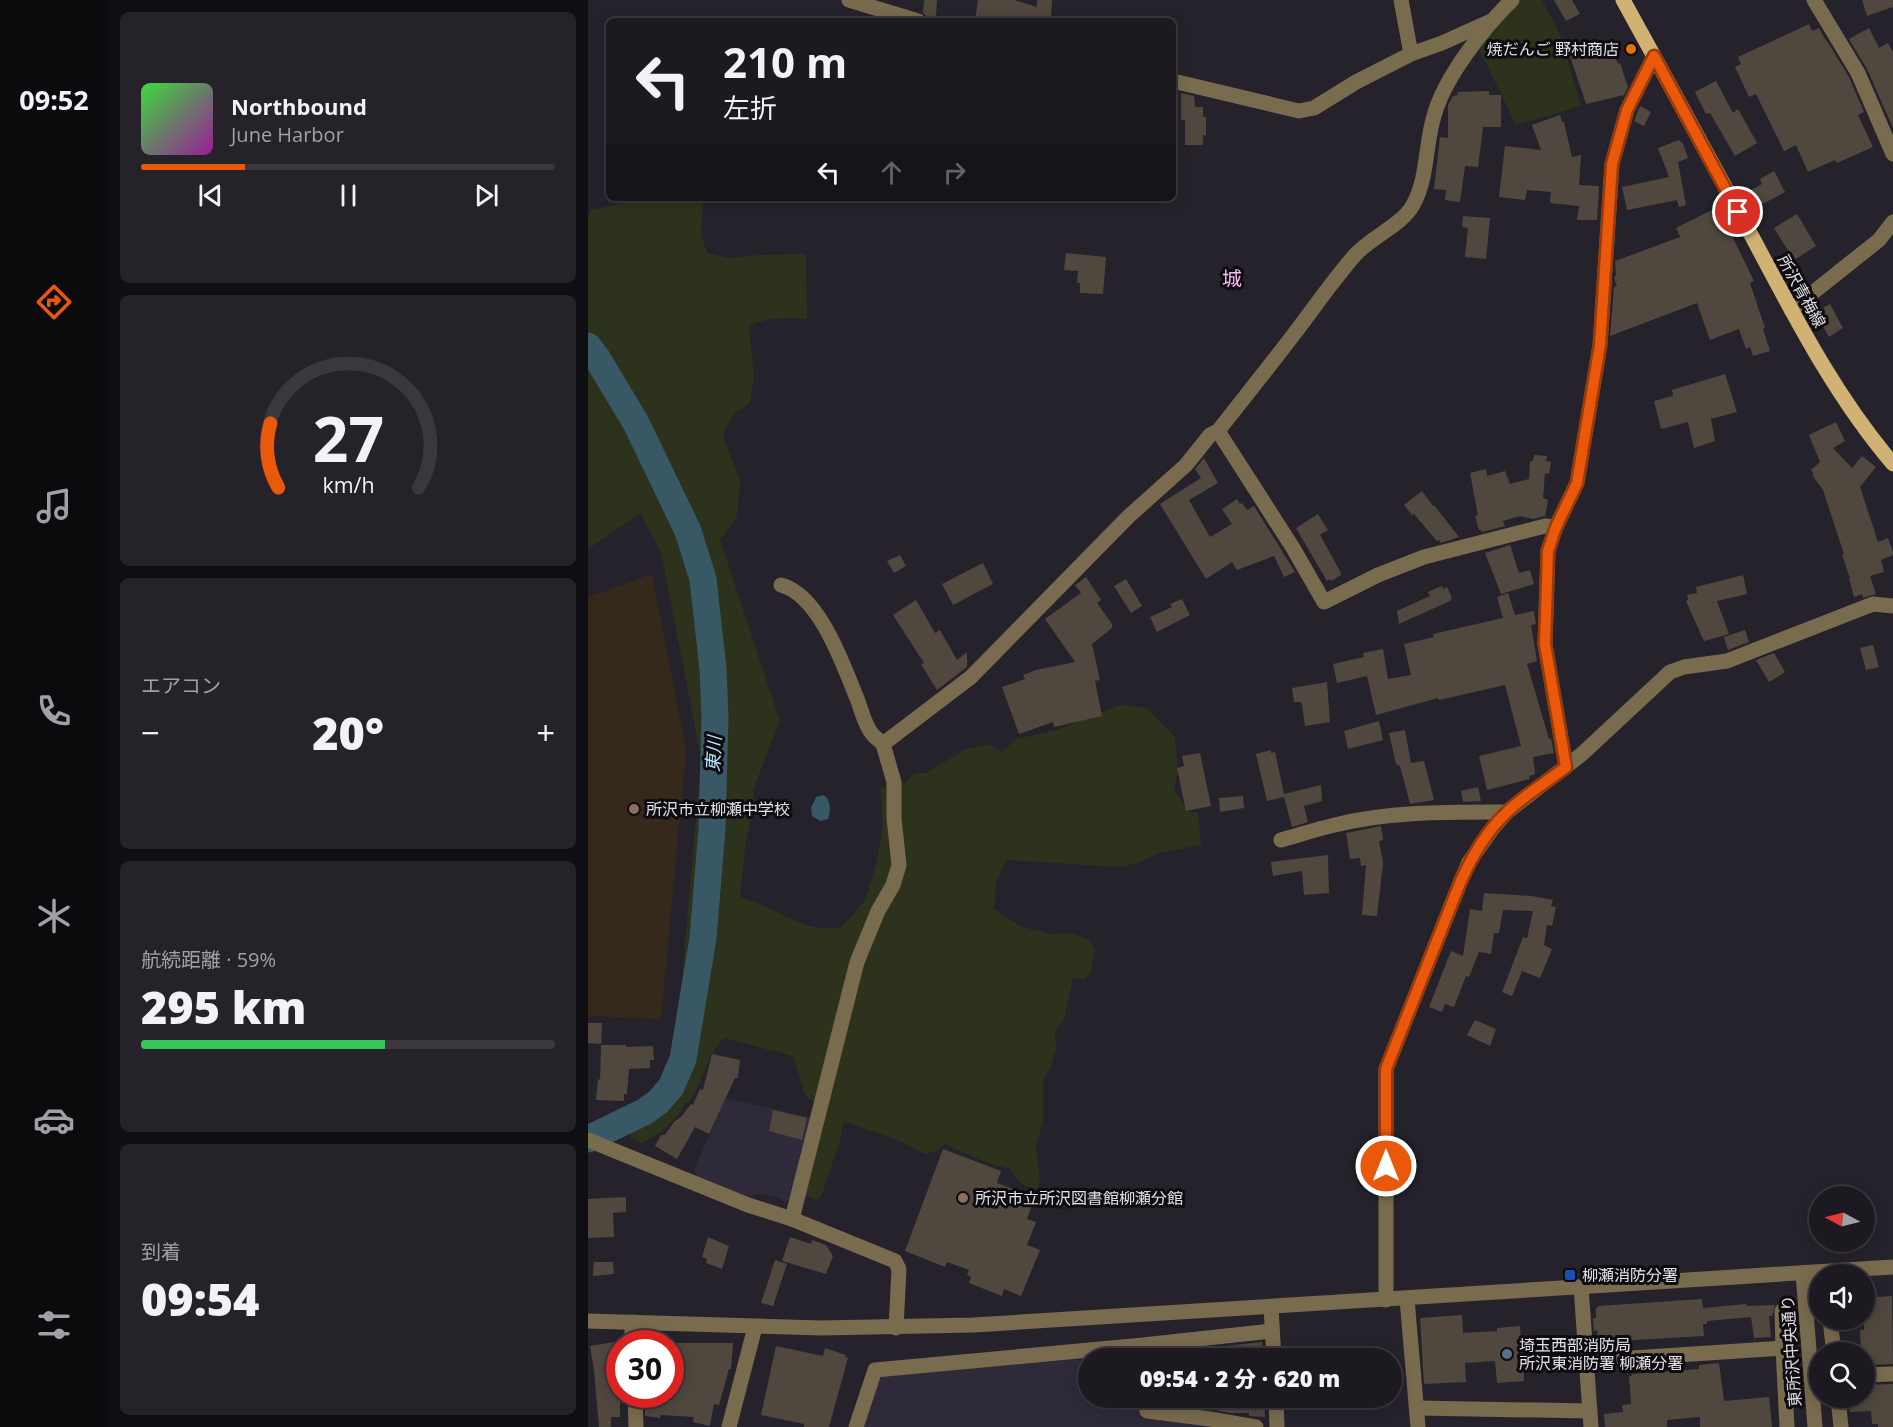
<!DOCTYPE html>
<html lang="ja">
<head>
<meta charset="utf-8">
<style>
  :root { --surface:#1c1a20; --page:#252329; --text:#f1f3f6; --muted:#a0a1a5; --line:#3a383e; --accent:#ea580c }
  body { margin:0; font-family:"Open Sans","Noto Sans JP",sans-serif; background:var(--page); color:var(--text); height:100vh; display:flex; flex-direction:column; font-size:22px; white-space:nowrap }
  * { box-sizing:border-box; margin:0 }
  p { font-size:20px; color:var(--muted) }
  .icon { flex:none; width:33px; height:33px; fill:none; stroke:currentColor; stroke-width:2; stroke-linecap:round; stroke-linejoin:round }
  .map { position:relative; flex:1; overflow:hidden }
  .sheet { display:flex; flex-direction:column; gap:12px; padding:12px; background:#0f0e12; width:480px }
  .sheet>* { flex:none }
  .hud { position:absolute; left:18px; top:18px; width:570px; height:183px; border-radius:9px; box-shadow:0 3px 15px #0003,0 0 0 2px var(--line); background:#1c1a20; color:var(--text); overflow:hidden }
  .needle { width:39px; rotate:277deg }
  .fabs { position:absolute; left:1221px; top:1186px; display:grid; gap:12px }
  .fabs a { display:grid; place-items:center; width:66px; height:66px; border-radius:50%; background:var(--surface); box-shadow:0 3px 15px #0003,0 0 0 2px var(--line); font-size:30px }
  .speed { position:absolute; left:18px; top:1330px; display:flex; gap:12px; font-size:30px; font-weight:700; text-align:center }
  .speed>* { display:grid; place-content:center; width:78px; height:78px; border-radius:50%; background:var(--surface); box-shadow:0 3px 15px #0003,0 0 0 2px var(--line); line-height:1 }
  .speed .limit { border:9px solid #d22; background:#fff; color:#111 }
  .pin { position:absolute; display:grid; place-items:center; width:51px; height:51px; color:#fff; margin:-26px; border:3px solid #fff; border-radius:50%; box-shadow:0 2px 6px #0007 }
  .me { position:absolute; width:66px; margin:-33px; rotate:0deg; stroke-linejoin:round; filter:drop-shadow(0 0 4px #0008) }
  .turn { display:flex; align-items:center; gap:21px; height:126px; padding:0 18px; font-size:27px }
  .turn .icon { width:78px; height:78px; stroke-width:2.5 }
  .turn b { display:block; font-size:42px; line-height:51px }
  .lanes { display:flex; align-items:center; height:57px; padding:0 18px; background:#0003; justify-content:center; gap:30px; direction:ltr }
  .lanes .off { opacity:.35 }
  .big { font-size:45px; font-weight:800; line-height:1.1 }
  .sheet .widget { flex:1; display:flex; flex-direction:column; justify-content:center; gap:9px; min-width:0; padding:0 21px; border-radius:9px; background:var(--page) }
  .sheet .dial { align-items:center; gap:0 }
  .dial svg { height:156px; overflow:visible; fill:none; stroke:var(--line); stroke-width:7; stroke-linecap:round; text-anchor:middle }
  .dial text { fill:var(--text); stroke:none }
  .song { display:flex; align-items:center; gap:18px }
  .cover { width:72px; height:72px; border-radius:9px; background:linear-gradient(135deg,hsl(120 70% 55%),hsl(300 70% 35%)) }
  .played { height:6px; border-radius:3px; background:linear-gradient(90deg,var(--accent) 25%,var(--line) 25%) }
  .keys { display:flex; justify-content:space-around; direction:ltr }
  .heat { display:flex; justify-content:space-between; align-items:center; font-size:33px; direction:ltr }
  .charge { height:9px; border-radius:4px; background:linear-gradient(90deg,#34c759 59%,var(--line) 0) }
  .trip { position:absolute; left:490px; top:1348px; width:324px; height:60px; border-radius:30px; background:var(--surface); box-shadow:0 3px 15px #0003,0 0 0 2px var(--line); font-weight:800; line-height:60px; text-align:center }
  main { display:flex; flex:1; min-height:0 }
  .tab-bar { display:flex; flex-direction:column; width:108px; justify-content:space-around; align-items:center; background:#0b0a0d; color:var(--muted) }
  .tab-bar .icon { width:42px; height:42px }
  .tab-bar .current { color:var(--accent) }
  .tab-bar b { font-size:27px; color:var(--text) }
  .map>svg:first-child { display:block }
</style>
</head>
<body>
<main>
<nav class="tab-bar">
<b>09:52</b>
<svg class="icon current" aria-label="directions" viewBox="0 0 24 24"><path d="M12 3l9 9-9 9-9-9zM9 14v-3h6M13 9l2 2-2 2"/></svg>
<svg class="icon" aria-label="music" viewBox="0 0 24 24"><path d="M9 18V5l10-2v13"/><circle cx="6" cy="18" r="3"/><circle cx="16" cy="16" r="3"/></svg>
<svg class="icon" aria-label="phone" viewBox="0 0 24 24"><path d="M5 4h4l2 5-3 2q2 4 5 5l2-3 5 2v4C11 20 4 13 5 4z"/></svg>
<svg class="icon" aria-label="climate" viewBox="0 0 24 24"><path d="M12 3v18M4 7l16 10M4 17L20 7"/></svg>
<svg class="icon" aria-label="car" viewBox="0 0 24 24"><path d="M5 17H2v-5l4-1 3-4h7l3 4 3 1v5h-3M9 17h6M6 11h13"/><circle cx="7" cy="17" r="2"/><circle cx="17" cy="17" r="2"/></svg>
<svg class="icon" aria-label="filters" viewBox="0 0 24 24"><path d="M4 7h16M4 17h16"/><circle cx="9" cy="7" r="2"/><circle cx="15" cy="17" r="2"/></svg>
</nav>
<section class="sheet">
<div class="widget">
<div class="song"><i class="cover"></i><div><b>Northbound</b><p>June Harbor</p></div></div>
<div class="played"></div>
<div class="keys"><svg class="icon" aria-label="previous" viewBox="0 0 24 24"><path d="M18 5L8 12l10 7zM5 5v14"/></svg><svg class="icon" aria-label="pause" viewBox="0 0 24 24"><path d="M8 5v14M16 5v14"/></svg><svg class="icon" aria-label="next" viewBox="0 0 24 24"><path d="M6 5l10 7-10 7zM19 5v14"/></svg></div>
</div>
<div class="widget dial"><svg viewBox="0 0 100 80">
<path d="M14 69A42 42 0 1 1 86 69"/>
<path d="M14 69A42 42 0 0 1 10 36" stroke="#ea580c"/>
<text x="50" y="56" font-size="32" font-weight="700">27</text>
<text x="50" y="72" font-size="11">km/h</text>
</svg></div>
<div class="widget"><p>エアコン</p>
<div class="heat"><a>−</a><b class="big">20°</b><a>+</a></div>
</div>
<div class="widget"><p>航続距離 · 59%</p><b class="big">295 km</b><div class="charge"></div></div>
<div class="widget"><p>到着</p><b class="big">09:54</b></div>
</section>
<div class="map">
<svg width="1305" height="1427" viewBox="0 0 1305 1427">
  <rect width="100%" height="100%" fill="#25222b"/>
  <g fill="#2f2a39">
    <path d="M138 1098 225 1118 205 1198 197 1202 191 1198 171 1193 169 1195 157 1196 110 1178 106 1169Z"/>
    <path d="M501 1359V1398H551L553 1419 631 1424 646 1427H274L292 1379 301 1373Z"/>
  </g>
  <path fill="#34291a" d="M64 574 98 751 73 1019 0 1016V597Z"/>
  <g fill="#2d321c">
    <path d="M932 0H954L972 34 993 106 928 125 890 47 909 20Z"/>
    <path d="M57 198H113L115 202 113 234 119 253 141 258 171 255 218 254 219 319C199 318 179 317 161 326L166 377 162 402 146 414 135 434 152 482 149 517 132 540 192 721 165 790 166 810 158 839 152 897C179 904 203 922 231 928 238 929 247 928 254 927L277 900 289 861 295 826 292 788 317 782 327 773H338L378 749 401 744 414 752 428 739 469 730 533 705 559 708 587 737 590 770 586 789 600 811 610 813 613 845 571 853 551 863 532 867 418 860 408 883 406 909 434 927 462 934 481 933 502 940 507 949 503 972 497 979 485 978 476 1019 467 1031 468 1049 463 1066 455 1080V1122L448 1145 452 1180 449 1190C435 1187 429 1182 423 1169 400 1164 379 1155 358 1144L348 1151 337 1154 310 1140 256 1122 251 1144 233 1197 227 1200 216 1194 237 1107 218 1097 205 1056 136 1038C117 1056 116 1083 100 1103H96C93 1119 67 1137 53 1143L42 1138 43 1123 53 1108 69 1094 80 1080 92 1002 113 758 73 552 52 513 0 549V216L3 210Z"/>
  </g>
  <path fill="#385865" d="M235 795C243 799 243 811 240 819L232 821 224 816 223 808 228 797Z"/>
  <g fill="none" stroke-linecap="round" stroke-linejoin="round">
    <path stroke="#385865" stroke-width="27" d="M0 346 9 358 48 423 100 531 115 579 125 669 127 717 124 829 115 938 95 1059 83 1087 70 1102 56 1112 0 1139"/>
  </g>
  <g fill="#50483f">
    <path d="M336 0H349L348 16H338L335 13Z"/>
    <path d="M390 0H426L449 7V0H464L463 21H387Z"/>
    <path d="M966 0H984L992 14 978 21Z"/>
    <path d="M1274 0H1305V7L1279 16Z"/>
    <path d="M1221 24 1224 31 1231 28 1238 41H1239L1261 77 1276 112 1270 115 1285 147 1249 163 1247 160 1220 172 1208 145 1196 151 1168 94 1161 97 1147 67 1153 64 1150 57Z"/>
    <path d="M1281 28 1291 48 1300 43 1305 52V128L1279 69 1261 39Z"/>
    <path d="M992 41 993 44 999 41 1005 56 1024 49 1030 64 1032 63 1040 87 1036 95 998 104 979 47Z"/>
    <path d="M1128 81 1145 113 1150 109 1169 143 1147 156 1122 113 1118 114 1107 92Z"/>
    <path d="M901 91V95H913V127H895L890 167 877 166 872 202 857 200 858 190 846 189 852 137 860 138V105L865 96 870 95V92Z"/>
    <path d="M593 93 606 96 607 107H615V117H618V135H615V145H597V120H593Z"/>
    <path d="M1052 106 1063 112 1056 126 1046 121Z"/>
    <path d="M972 115 974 122H976L984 157 993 155 991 185 1011 186 1009 220H989L991 206 962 203 963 192 939 190 937 200 911 197 917 146 953 150 944 125Z"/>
    <path d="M1091 140 1095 144 1100 158 1090 162 1098 205 1091 207 1089 200 1039 210 1034 187 1081 177 1070 148Z"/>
    <path d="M1186 171 1197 192 1167 208 1159 192 1174 184 1172 179Z"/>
    <path d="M1130 207 1166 281 1162 283 1177 328 1175 329 1182 351 1165 356 1162 347 1158 349 1151 329 1122 340 1109 303 1022 336 1026 287 1029 286 1026 278 1028 275 1027 261 1092 237 1088 228Z"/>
    <path d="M1209 214 1228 246 1206 260 1186 228Z"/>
    <path d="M875 216 902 218 898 259 877 257 880 228 874 227Z"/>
    <path d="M478 253 518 257 515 294 492 293V283H489L490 271 476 270Z"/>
    <path d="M1242 304 1255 328 1241 337 1227 312Z"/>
    <path d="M1137 374 1149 412 1123 419 1127 441 1106 448 1100 422 1073 429 1066 401 1085 396 1084 390Z"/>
    <path d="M1248 422 1257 441 1245 448 1264 468 1274 456 1288 467 1272 487 1290 542 1300 538 1305 552V555L1293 560 1296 572 1282 576 1288 594 1275 598 1274 594 1266 597 1261 579 1262 578 1254 555 1256 554 1235 490 1224 475 1226 474 1223 470 1232 462 1221 435Z"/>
    <path d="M946 455 959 456 958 461 963 462 961 474 957 473 955 498 960 500 957 516 945 519 932 516 915 521 917 526 894 532 893 530H891L887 516 890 515 882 473 898 469 899 476 917 471 922 484 941 479 942 461H945Z"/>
    <path d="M616 458 630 483 601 500 622 537 644 524 634 509 649 499 652 504 654 503 659 510 666 506 707 572 696 577 686 556 649 570 644 562 618 579 572 504 613 478 607 469Z"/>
    <path d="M834 491 845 506 846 505 871 537 853 543 851 540 849 541 826 514 824 515 816 505Z"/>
    <path d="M730 514 740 530 732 535 753 573V575L743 581 742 579 739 581 708 528Z"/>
    <path d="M922 545 931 573 942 570 946 584 913 594 897 553Z"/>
    <path d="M312 555 318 566 306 573 299 561Z"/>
    <path d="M395 563 405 584 365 605 354 584Z"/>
    <path d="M1155 575 1159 594 1129 601 1141 634 1116 641 1098 601 1100 600 1099 595 1109 593 1108 587Z"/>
    <path d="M498 577 513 600 509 603 524 624V628L504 644 512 680 507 681 514 716 466 727 465 722 431 734 414 687 437 679 435 675 448 670 487 662 457 619 493 593 487 585Z"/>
    <path d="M538 579 554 606 543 613 526 586Z"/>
    <path d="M854 586 855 589 859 587 864 598 862 601 811 624 809 611 842 596 840 592Z"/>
    <path d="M920 593 927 615 946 611 948 624 943 625 949 661 939 664 961 739H963L966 753 945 757 947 774 941 776 942 779 899 790 891 756 933 746 917 685 851 700 850 698 788 715 779 676 749 683 745 664 776 657 775 653 795 649 800 679 823 675 816 644 846 637 845 634 915 618 909 597Z"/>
    <path d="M594 599 602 615 569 632 562 617 584 607 582 604Z"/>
    <path d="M328 600 347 633 352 630 369 660 379 652V667L349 690 333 664 336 663 305 615Z"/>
    <path d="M1157 630 1161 642 1140 650 1136 637Z"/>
    <path d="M1285 645 1291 667 1278 670 1272 648Z"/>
    <path d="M1186 653 1197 672 1181 682 1168 660Z"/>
    <path d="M739 682 742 722 717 726 714 704 712 702H706L704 688Z"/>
    <path d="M791 721 795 740 760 749 756 731Z"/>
    <path d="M817 730 823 763 836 761 846 800 822 804 812 766 808 764 801 733Z"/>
    <path d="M683 750V753L687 752 696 794 733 785 734 801 716 806 720 822 704 827 696 797 679 801 668 754Z"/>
    <path d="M612 753 623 806 598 811 589 768 596 766 594 756Z"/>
    <path d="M890 787 893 801 875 802 873 791Z"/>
    <path d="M655 796 656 808 632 812 631 798Z"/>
    <path d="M793 826 795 840 791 841 795 863 789 916 774 915 778 865 773 866 772 858 762 859 758 833Z"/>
    <path d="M740 855 741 893 716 895 714 871 685 876 683 862Z"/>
    <path d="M896 893 944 896 965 900 963 906 968 907 964 926 959 925 956 945 964 949 952 978 934 971 924 996 914 992 935 937 939 938 945 911 915 910 911 933H906L903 954 891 952 881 977 878 976 866 1007 857 1004 854 1012 841 1007 863 951 875 956 882 909 894 911Z"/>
    <path d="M887 1020 908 1029 902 1046 879 1035Z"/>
    <path d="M0 1023H14L13 1044 0 1043Z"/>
    <path d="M13 1045H38V1047L65 1046 66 1060H62V1068L41 1069 39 1094H36V1101L8 1100 10 1079 12 1080Z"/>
    <path d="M124 1054 152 1060 150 1078H147L121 1134 107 1127 89 1159 67 1146 73 1135H77L86 1122 94 1116 103 1104 105 1105 112 1089 115 1090Z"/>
    <path d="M185 1110 219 1118 214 1140 181 1131Z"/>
    <path d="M355 1149 413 1171 409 1183 447 1197 439 1219 448 1222 439 1245 452 1250 433 1296 416 1289 414 1296 381 1283 383 1277 379 1275 381 1270 359 1262 357 1267 317 1251Z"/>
    <path d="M38 1197V1212L25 1213 26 1237 0 1238V1199Z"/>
    <path d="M120 1237 141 1246 134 1269 118 1263 119 1259 114 1257Z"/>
    <path d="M202 1237 223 1244 224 1240 238 1245 245 1256 238 1274 194 1261Z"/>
    <path d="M187 1260 199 1264 185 1306 173 1303Z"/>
    <path d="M6 1262H25L26 1274 5 1276Z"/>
    <path d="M1276 1288H1288L1289 1297 1304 1296 1305 1364 1276 1365V1353H1273L1272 1330H1276Z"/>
    <path d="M1114 1299 1115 1308 1158 1304 1159 1306 1187 1305 1184 1316H1181L1183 1337 1166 1338 1163 1317 1119 1321V1324H1115L1116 1336 1013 1342V1339L1010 1340 1009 1330 1006 1331 1005 1318H1008V1309L1010 1306Z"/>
    <path d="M874 1315 875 1333 909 1331V1328L932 1326 936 1381 909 1383 907 1361 877 1363 878 1382 836 1384 832 1318Z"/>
    <path d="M32 1341V1370L28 1371 29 1398H32V1417H23V1427H11L6 1370 2 1346Z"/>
    <path d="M674 1342 675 1359H610L611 1349Z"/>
    <path d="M85 1343H145L143 1369H141L131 1405 126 1404 122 1426 105 1422 106 1417 73 1415 72 1418 57 1416V1397L64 1398V1395H82Z"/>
    <path d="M188 1346 235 1356 237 1348 258 1355 257 1357 260 1358 241 1427H216V1424L173 1415Z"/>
    <path d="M1131 1363 1136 1401 1181 1397 1184 1427H1112V1417L1079 1420V1427H1017L1016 1414 1035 1412 1034 1405 1043 1404 1041 1376H1044V1374L1111 1369V1365Z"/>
    <path d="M1305 1384V1427H1290V1424H1284L1283 1411 1262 1412V1398H1276V1385Z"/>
    <path d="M622 1398H676L677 1417 661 1416V1413H642L622 1409Z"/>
  </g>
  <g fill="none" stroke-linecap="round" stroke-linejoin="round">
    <g stroke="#796b4e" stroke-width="15">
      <path d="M261 0 330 21"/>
      <path d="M813 0 823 54"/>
      <path d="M1226 0 1270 73 1305 154"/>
      <path d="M585 81 711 111 726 108 768 82 823 54 854 43 903 21"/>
      <path d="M1203 310 1291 240 1305 222"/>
      <path d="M630 431 705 548 736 602 790 575 836 557 957 526 968 527"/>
      <path d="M193 585C232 595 256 667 270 701 274 712 277 726 285 735 288 738 292 741 295 744"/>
      <path d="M978 767 957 644 960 551 968 527 989 483 1012 345 1024 164 1039 110 1066 56"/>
      <path d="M693 840C711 835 729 829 747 825 802 811 863 812 919 812"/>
      <path d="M0 1140 160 1205 204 1219 307 1261 311 1269 308 1328"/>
      <path d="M204 1219 269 962 290 911 305 885 311 865 306 818V782L295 744 383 677 540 517 598 465 622 435 630 431C655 399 681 367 706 334 726 308 745 280 767 255 783 237 814 225 825 205 840 178 837 145 846 116 856 78 896 27 924 0"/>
      <path d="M1215 1273 1227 1427"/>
      <path d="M993 1287 1003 1427"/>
      <path d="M819 1299 830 1427"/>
      <path d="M798 1300V1069L872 883 881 862 905 828 919 812 994 754 1082 672 1096 667 1139 661 1285 604 1305 606"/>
      <path d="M683 1307 686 1359"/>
      <path d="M1194 1311 1195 1348"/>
      <path d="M1242 1320 1246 1353"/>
      <path d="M0 1321 233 1328 386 1325 1305 1267"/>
      <path d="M44 1322V1344"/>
      <path d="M999 1361 1195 1348 1199 1427"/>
      <path d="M1276 1375 1305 1374"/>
      <path d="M47 1395 48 1427"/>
      <path d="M558 1398 559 1411 622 1419 668 1427"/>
      <path d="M688 1398 689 1427"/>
      <path d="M1250 1398 1253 1427"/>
      <path d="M829 1408 1002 1411"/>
      <path d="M141 1427 167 1327"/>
      <path d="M268 1427 287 1370 555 1345 684 1331"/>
    </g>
    <path stroke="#d0b374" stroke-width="15" d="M1035 0C1080 81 1124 163 1168 244 1209 321 1248 397 1305 464"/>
  </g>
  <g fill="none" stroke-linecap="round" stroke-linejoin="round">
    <defs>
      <path id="route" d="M798 1166V1069L872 883C883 858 898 832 918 813 936 795 959 782 978 767L957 644 960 551 968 527 989 483 1012 345 1024 164 1039 110 1066 56 1150 212"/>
    </defs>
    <use href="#route" stroke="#983908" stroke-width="15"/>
    <use href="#route" stroke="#ea580c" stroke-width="10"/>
  </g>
  <circle fill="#e8710a" stroke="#0e0c10" stroke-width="2" cx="1043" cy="49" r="6"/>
  <g fill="#8d6e63" stroke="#0e0c10" stroke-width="2">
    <circle cx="46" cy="809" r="6"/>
    <circle cx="375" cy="1198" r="6"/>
  </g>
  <rect fill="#1a4fb4" stroke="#0e0c10" stroke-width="2" x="976" y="1269" width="12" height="12" rx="3"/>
  <circle fill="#5c6f8a" stroke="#0e0c10" stroke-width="2" cx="919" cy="1354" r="6"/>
  <g text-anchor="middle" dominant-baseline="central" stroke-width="6" stroke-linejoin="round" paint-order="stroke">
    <g font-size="16" fill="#e2e0e6" stroke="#0e0c10" text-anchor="start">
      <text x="1031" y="49" text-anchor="end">焼だんご 野村商店</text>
      <text x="58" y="809">所沢市立柳瀬中学校</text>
      <text x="387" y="1198">所沢市立所沢図書館柳瀬分館</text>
      <text x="994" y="1275">柳瀬消防分署</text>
      <text x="931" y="1345">埼玉西部消防局<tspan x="931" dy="18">所沢東消防署 柳瀬分署</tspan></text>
    </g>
    <g font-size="16" fill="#e2e0e6" stroke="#0e0c10">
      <text transform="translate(1214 291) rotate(61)">所沢青梅線</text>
      <text transform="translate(1203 1351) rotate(-94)">東所沢中央通り</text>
    </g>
    <g font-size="18" font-style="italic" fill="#b7e8fe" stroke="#0e0c10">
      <text transform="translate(125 754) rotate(-87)">東川</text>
    </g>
    <g font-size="20" fill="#f8bcf4" stroke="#0e0c10">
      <text x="644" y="278">城</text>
    </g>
  </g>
</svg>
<div class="fabs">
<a><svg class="needle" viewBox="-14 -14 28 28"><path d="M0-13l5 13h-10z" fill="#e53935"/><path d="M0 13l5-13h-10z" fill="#a0a1a5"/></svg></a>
<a><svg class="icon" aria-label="sound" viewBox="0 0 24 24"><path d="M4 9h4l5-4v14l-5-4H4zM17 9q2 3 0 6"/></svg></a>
<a><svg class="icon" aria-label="search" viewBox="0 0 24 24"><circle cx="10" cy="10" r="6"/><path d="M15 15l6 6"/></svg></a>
</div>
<div class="speed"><div class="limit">30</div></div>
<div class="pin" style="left:1150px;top:212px;background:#d93025"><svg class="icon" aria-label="arrive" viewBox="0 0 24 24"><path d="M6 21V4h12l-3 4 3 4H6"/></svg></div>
<svg class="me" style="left:798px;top:1166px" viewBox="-20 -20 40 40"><circle r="17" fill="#ea580c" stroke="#fff" stroke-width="3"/><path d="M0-11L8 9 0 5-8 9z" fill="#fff"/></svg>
<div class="trip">09:54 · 2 分 · 620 m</div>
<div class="hud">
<div class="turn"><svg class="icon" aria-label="left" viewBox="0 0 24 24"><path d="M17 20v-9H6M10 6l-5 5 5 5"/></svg><div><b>210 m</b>左折</div></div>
<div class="lanes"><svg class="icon" aria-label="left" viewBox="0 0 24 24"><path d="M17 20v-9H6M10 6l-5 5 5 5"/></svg><svg class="icon off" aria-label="ahead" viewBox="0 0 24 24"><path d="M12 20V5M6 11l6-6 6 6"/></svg><svg class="icon off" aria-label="right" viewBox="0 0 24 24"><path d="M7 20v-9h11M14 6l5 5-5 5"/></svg></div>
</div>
</div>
</main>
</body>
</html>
